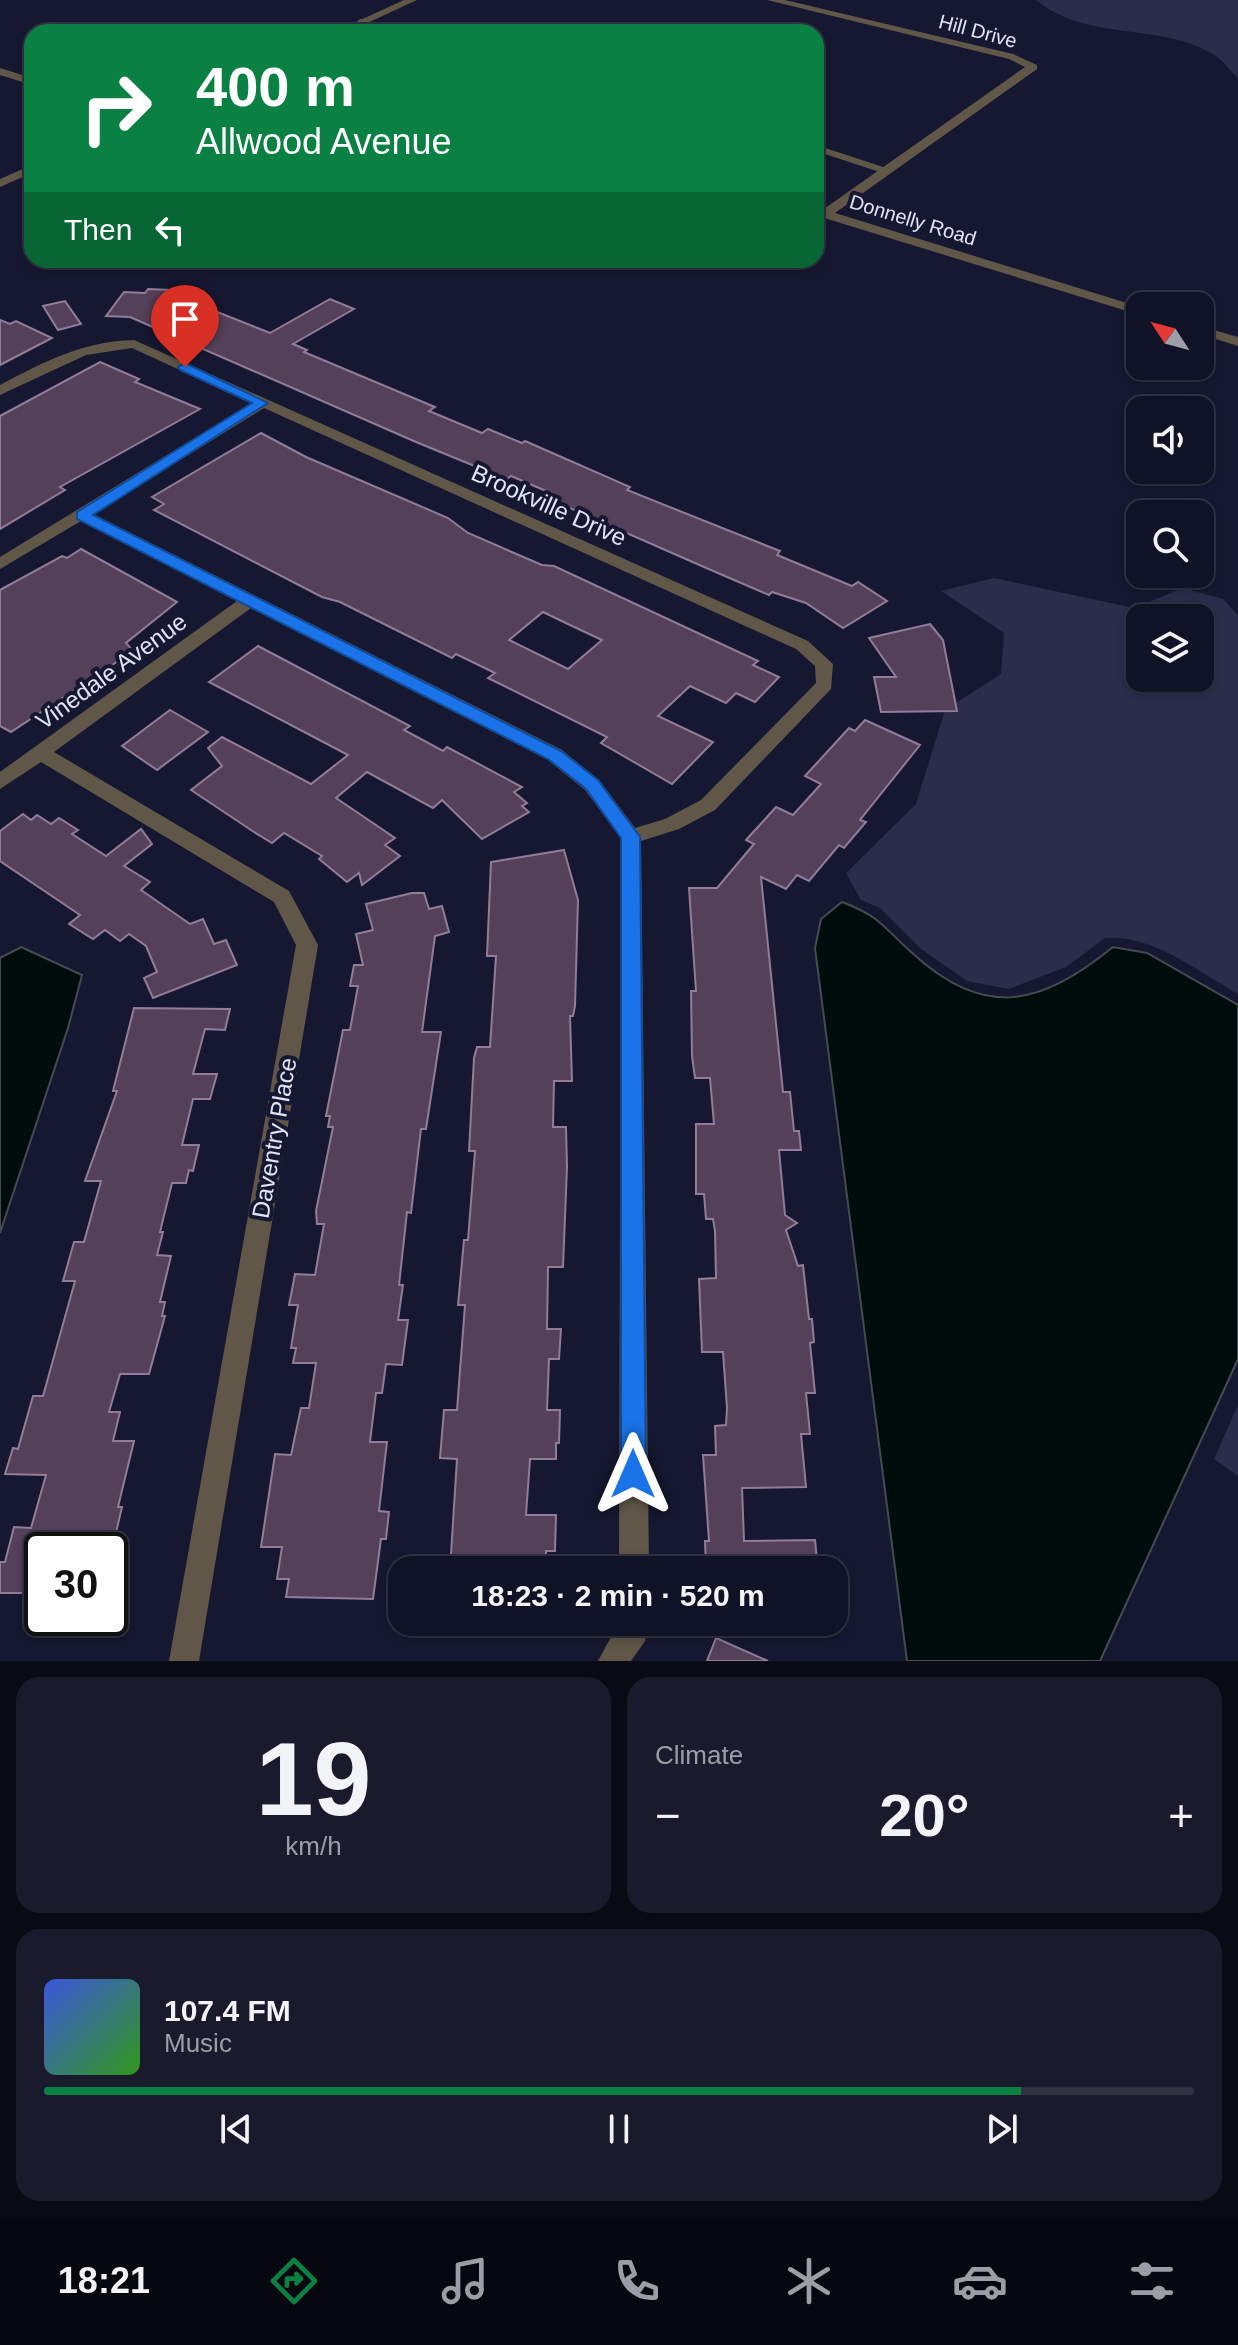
<!DOCTYPE html>
<html lang="en">
<head>
<meta charset="utf-8">
<style>
  :root { --surface:#101225; --page:#191b2d; --text:#f1f3f6; --muted:#9c9ea7; --line:#303242; --accent:#0b8043 }
  body { margin:0; font-family:Arial,sans-serif; background:var(--page); color:var(--text); height:100vh; display:flex; flex-direction:column; font-size:30px; white-space:nowrap }
  * { box-sizing:border-box; margin:0 }
  p { font-size:26px; color:var(--muted) }
  .icon { flex:none; width:44px; height:44px; fill:none; stroke:currentColor; stroke-width:2; stroke-linecap:round; stroke-linejoin:round }
  .map { position:relative; height:1661px; overflow:hidden }
  .drawer { display:flex; flex-direction:column; gap:16px; padding:16px; background:#090a14; flex:1 }
  .drawer>* { flex:none }
  .guide { position:absolute; left:24px; top:24px; width:800px; height:244px; border-radius:24px; box-shadow:0 4px 12px #0003,0 0 0 2px var(--line); background:#0b8043; color:#fff; overflow:hidden }
  .needle { width:52px; rotate:306deg }
  .controls { position:absolute; left:1126px; top:292px; display:grid; gap:16px }
  .controls a { display:grid; place-items:center; width:88px; height:88px; border-radius:16px; background:var(--surface); box-shadow:0 4px 12px #0003,0 0 0 2px var(--line); font-size:40px }
  .speed { position:absolute; left:24px; top:1532px; display:flex; gap:16px; font-size:40px; font-weight:700; text-align:center }
  .speed>* { display:grid; place-content:center; width:104px; height:104px; border-radius:50%; background:var(--surface); box-shadow:0 4px 12px #0003,0 0 0 2px var(--line); line-height:1 }
  .speed .limit { border:4px solid #111; border-radius:12px; background:#fff; color:#111 }
  .pin { position:absolute; display:grid; place-items:center; width:68px; height:68px; color:#fff; margin:-82px -34px; border-radius:50% 50% 50% 0; rotate:-45deg; box-shadow:0 0 8px #0007 }
  .pin .icon { rotate:45deg }
  .me { position:absolute; width:88px; margin:-44px; rotate:0deg; stroke-linejoin:round; filter:drop-shadow(0 0 6px #0008) }
  .turn { display:flex; align-items:center; gap:28px; height:168px; padding:0 40px; font-size:36px }
  .turn .icon { width:104px; height:104px; stroke-width:2.5 }
  .turn b { display:block; font-size:56px; line-height:68px }
  .then { display:flex; align-items:center; height:76px; padding:0 40px; background:#0003; gap:16px; font-size:30px }
  .big { font-size:60px; font-weight:600; line-height:1.1 }
  .drawer .card { flex:1; display:flex; flex-direction:column; justify-content:center; gap:12px; min-width:0; padding:0 28px; border-radius:24px; background:var(--page) }
  .drawer .dial { align-items:center; gap:0 }
  .dial b { font-size:104px; line-height:1 }
  .song { display:flex; align-items:center; gap:24px }
  .cover { width:96px; height:96px; border-radius:12px; background:linear-gradient(135deg,hsl(230 70% 55%),hsl(110 70% 35%)) }
  .played { height:8px; border-radius:4px; background:linear-gradient(90deg,var(--accent) 85%,var(--line) 85%) }
  .keys { display:flex; justify-content:space-around; direction:ltr }
  .heat { display:flex; justify-content:space-between; align-items:center; font-size:44px; direction:ltr }
  .drawer .tiles { flex:1; display:grid; gap:16px; grid-template-columns:1fr 1fr }
  .card:last-child { grid-column:span 2 }
  .trip { position:absolute; left:388px; top:1556px; width:460px; height:80px; border-radius:24px; background:var(--surface); box-shadow:0 4px 12px #0003,0 0 0 2px var(--line); font-weight:600; line-height:80px; text-align:center }
  .menu { display:flex; height:128px; justify-content:space-around; align-items:center; background:#06070f; color:var(--muted) }
  .menu .icon { width:56px; height:56px }
  .menu .active { color:var(--accent) }
  .menu b { font-size:36px; color:var(--text) }
  .map>svg:first-child { display:block }
</style>
</head>
<body>
<div class="map">
<svg width="1238" height="1661" viewBox="0 0 1238 1661">
  <rect width="100%" height="100%" fill="#161831"/>
  <g fill="#2b2d4b" fill-rule="evenodd">
    <path d="M1036 0H1238V78C1231 72 1224 61 1216 56 1162 21 1088 43 1036 0Z"/>
    <path d="M994 578 1134 608 1183 588 1223 599 1238 615V994C1199 972 1152 934 1105 938L1066 967 1009 989 967 981 921 949 880 908 861 900 846 873 916 804 945 710 1001 674 1004 633 941 591ZM1140 618H1200V678H1140Z"/>
    <path d="M1238 1405V1476L1214 1459Z"/>
  </g>
  <g fill="#000b0c" stroke="#444c52" stroke-width="2">
    <path d="M842 902C881 917 882 926 911 952 985 1020 1040 1006 1113 947L1147 953 1238 1005V1359L1100 1661H907L815 948 821 919Z"/>
    <path d="M21 947 82 975 68 1028 0 1233V958Z"/>
  </g>
  <g fill="#544059" stroke="#927c98" stroke-width="2" fill-rule="evenodd">
    <path d="M148 289 171 290 166 297 199 311 205 307 270 333 330 299 354 309 293 344 307 350 304 352 435 407 429 411 482 433 488 429 522 443 525 441 630 487 627 490 780 551 777 555 852 586 858 582 887 601 843 628 806 603 772 592 769 595 704 567 547 498 553 494 511 476 507 479 499 476 416 442 130 317 106 316 124 292 145 293Z"/>
    <path d="M65 301 81 324 58 330 43 306Z"/>
    <path d="M0 320 10 324 16 321 52 338 0 365Z"/>
    <path d="M100 362 139 379 135 382 200 409 60 487 65 490 0 529V416Z"/>
    <path d="M261 433 306 457 448 518 468 533 542 565 554 566 758 661 753 665 779 677 755 702 736 693 726 703 690 686 658 716 713 742 672 784 601 743 607 737 488 678 495 673 456 654 452 658 340 602 322 597 154 510 164 504 152 497ZM543 612 570 625 602 640 568 669 509 640Z"/>
    <path d="M81 549 177 602 126 643 133 651 11 732 0 726V590L62 556 67 558Z"/>
    <path d="M930 624 943 640 957 711 881 712 874 677H896L869 638Z"/>
    <path d="M258 646 410 726 404 730 443 751 447 747 522 787 514 792 527 803 522 806 529 812 482 839 442 800 433 808 367 772 336 798 395 838 385 845 400 856 362 885 359 873 347 882 319 859 322 856 284 833 272 843 254 832 191 790 222 766 208 748 222 737 311 784 348 755 209 682Z"/>
    <path d="M170 710 208 732 157 770 122 746Z"/>
    <path d="M865 720 920 745 860 820 866 822 844 848 839 845 809 881 797 875 786 889 761 877 783 1092H790L794 1131H799L801 1150H779L785 1215 797 1223 786 1230 798 1266 803 1265 809 1319H812L814 1342 810 1343 815 1393H806L810 1434H801L806 1487 742 1488 744 1541 815 1540 818 1570H706L705 1541H709L703 1455H716L715 1426 726 1425 727 1408 723 1352H702L699 1279 716 1278 715 1231 713 1219H706L704 1194H696V1124H714L710 1078H695L692 1056 691 991H696L689 888H717L754 844 746 840 776 807 793 815 821 784 805 776 849 728 855 731Z"/>
    <path d="M23 814 31 820 37 815 51 824 59 818 78 830 72 834 106 856 141 829 152 844 124 866 150 882 141 890 190 924 203 919 214 944 226 940 237 965 153 998 144 978 157 972 146 946 129 934 120 941 105 930 93 939 69 924 80 915 0 861V831Z"/>
    <path d="M564 850 578 900 575 1006 573 1016H570L572 1081H554L553 1127H566L567 1167 563 1267H548L547 1329H561L559 1359H549L547 1410H560L559 1443H556V1459H530L526 1515H556L555 1551H546V1570H450L457 1459 440 1458 444 1410H457L465 1305H458L464 1240H468L475 1151H469L474 1058 477 1047H490L496 956H487L491 862Z"/>
    <path d="M412 893H424L429 909 442 906 449 932 435 936 422 1032H441L426 1129H421L411 1213 407 1212 399 1285H403L398 1320H408L402 1365 386 1364 382 1393H376L370 1442H387L379 1511 389 1512 386 1539H381L373 1599 286 1597 289 1579H277L282 1547H261L275 1454 291 1455 301 1408H309L316 1363H293L296 1348H291L298 1305H289L295 1274 315 1275 324 1224H317L316 1211 333 1127H328L330 1116H326L343 1030H350L358 986H350L354 965H363L356 934 373 930 366 904Z"/>
    <path d="M134 1008 230 1009 225 1030 205 1029 193 1074H217L210 1099H193L182 1145H199L193 1171 189 1170 186 1183H172L160 1232H163L157 1255 171 1256 160 1302H165L162 1316H165L149 1374H120L109 1412H120L113 1441H134L118 1507H122L114 1541H88L86 1550H42V1593H0V1562H5L14 1527 31 1528 46 1475 5 1474 13 1448 18 1449 33 1396H43L75 1281H63L74 1242H84L101 1181H85L117 1091H113Z"/>
    <path d="M716 1638 768 1661H707Z"/>
  </g>
  <g fill="none" stroke-linecap="round" stroke-linejoin="round">
    <g stroke="#605748" stroke-width="6">
      <path d="M361 22 390 32"/>
      <path d="M816 148 886 171"/>
    </g>
    <g fill="#605748" fill-rule="evenodd">
      <path d="M404 0H417L348 32H334Z"/>
      <path d="M767 0H785L1013 54 1037 65V69L835 213 1140 307V315L821 217V211L1025 67 1009 59Z"/>
      <path d="M0 68 32 78V85L0 75Z"/>
      <path d="M32 165V173L0 187V179Z"/>
      <path d="M1200 326 1238 337V346L1200 334Z"/>
      <path d="M134 340 808 641 833 664 831 689 715 810 679 829 641 841 649 1570H619L621 838 585 790 548 760 251 608 54 752 289 891 318 945 199 1661H169L296 945 274 902 41 762 0 789V772L237 601 81 521 0 569V557L252 403 132 348 86 355 0 395V385C43 362 84 341 134 340ZM264 408 796 649 815 666 816 683 701 800 665 819 635 828 599 780 562 750 93 514Z"/>
      <path d="M619 1622H649L645 1641 631 1661H598Z"/>
    </g>
  </g>
  <path fill="#1a73e8" stroke="#114b97" stroke-width="2" d="M185 363 268 403 93 515 561 751 598 780 640 837 646 1474 642 1483 633 1487 624 1483 621 1474V838L586 789 548 759 77 519V512L252 403 180 370 178 367Z"/>
  <g text-anchor="middle" dominant-baseline="central" stroke-width="8" stroke-linejoin="round" paint-order="stroke">
    <g font-size="20" fill="#e1e4f5" stroke="#161831">
      <text transform="translate(978 31) rotate(15)">Hill Drive</text>
      <text transform="translate(913 220) rotate(17)">Donnelly Road</text>
    </g>
    <g font-size="24" fill="#e1e4f5" stroke="#161831">
      <text transform="translate(549 505) rotate(24)">Brookville Drive</text>
      <text transform="translate(111 671) rotate(-36)">Vinedale Avenue</text>
      <text transform="translate(274 1138) rotate(-80)">Daventry Place</text>
    </g>
  </g>
</svg>
<div class="controls">
<a><svg class="needle" viewBox="-14 -14 28 28"><path d="M0-13l5 13h-10z" fill="#e53935"/><path d="M0 13l5-13h-10z" fill="#9c9ea7"/></svg></a>
<a><svg class="icon" aria-label="sound" viewBox="0 0 24 24"><path d="M4 9h4l5-4v14l-5-4H4zM17 9q2 3 0 6"/></svg></a>
<a><svg class="icon" aria-label="search" viewBox="0 0 24 24"><circle cx="10" cy="10" r="6"/><path d="M15 15l6 6"/></svg></a>
<a><svg class="icon" aria-label="layers" viewBox="0 0 24 24"><path d="M12 4l9 5-9 5-9-5zM3 14l9 5 9-5"/></svg></a>
</div>
<div class="speed"><div class="limit">30</div></div>
<div class="pin" style="left:185px;top:367px;background:#d93025"><svg class="icon" aria-label="arrive" viewBox="0 0 24 24"><path d="M6 21V4h12l-3 4 3 4H6"/></svg></div>
<svg class="me" style="left:633px;top:1474px" viewBox="-20 -20 40 40"><path d="M0-17L14 15 0 8-14 15z" fill="#1a73e8" stroke="#fff" stroke-width="4"/></svg>
<div class="trip">18:23 · 2 min · 520 m</div>
<div class="guide">
<div class="turn"><svg class="icon" aria-label="right" viewBox="0 0 24 24"><path d="M7 20v-9h11M14 6l5 5-5 5"/></svg><div><b>400 m</b>Allwood Avenue</div></div>
<div class="then">Then<svg class="icon" aria-label="left" viewBox="0 0 24 24"><path d="M17 20v-9H6M10 6l-5 5 5 5"/></svg></div>
</div>
</div>
<section class="drawer">
<div class="tiles">
<div class="card dial"><b>19</b><p>km/h</p></div>
<div class="card"><p>Climate</p>
<div class="heat"><a>−</a><b class="big">20°</b><a>+</a></div>
</div>
<div class="card">
<div class="song"><i class="cover"></i><div><b>107.4 FM</b><p>Music</p></div></div>
<div class="played"></div>
<div class="keys"><svg class="icon" aria-label="previous" viewBox="0 0 24 24"><path d="M18 5L8 12l10 7zM5 5v14"/></svg><svg class="icon" aria-label="pause" viewBox="0 0 24 24"><path d="M8 5v14M16 5v14"/></svg><svg class="icon" aria-label="next" viewBox="0 0 24 24"><path d="M6 5l10 7-10 7zM19 5v14"/></svg></div>
</div>
</div>
</section>
<nav class="menu">
<b>18:21</b>
<svg class="icon active" aria-label="directions" viewBox="0 0 24 24"><path d="M12 3l9 9-9 9-9-9zM9 14v-3h6M13 9l2 2-2 2"/></svg>
<svg class="icon" aria-label="music" viewBox="0 0 24 24"><path d="M9 18V5l10-2v13"/><circle cx="6" cy="18" r="3"/><circle cx="16" cy="16" r="3"/></svg>
<svg class="icon" aria-label="phone" viewBox="0 0 24 24"><path d="M5 4h4l2 5-3 2q2 4 5 5l2-3 5 2v4C11 20 4 13 5 4z"/></svg>
<svg class="icon" aria-label="climate" viewBox="0 0 24 24"><path d="M12 3v18M4 7l16 10M4 17L20 7"/></svg>
<svg class="icon" aria-label="car" viewBox="0 0 24 24"><path d="M5 17H2v-5l4-1 3-4h7l3 4 3 1v5h-3M9 17h6M6 11h13"/><circle cx="7" cy="17" r="2"/><circle cx="17" cy="17" r="2"/></svg>
<svg class="icon" aria-label="filters" viewBox="0 0 24 24"><path d="M4 7h16M4 17h16"/><circle cx="9" cy="7" r="2"/><circle cx="15" cy="17" r="2"/></svg>
</nav>
</body>
</html>
